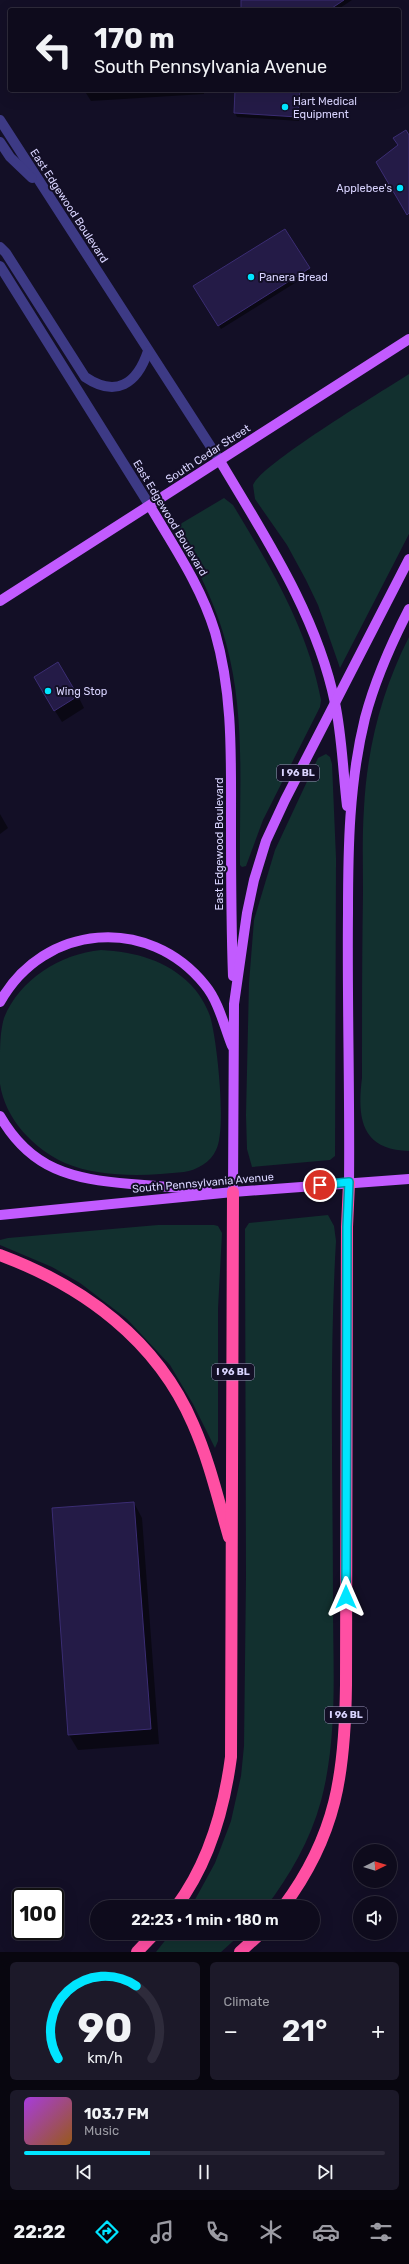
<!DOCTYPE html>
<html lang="en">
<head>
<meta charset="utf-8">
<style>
  :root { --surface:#0e0b1c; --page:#1c1929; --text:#f1f3f6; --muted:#9b9ba3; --line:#2e2b3b; --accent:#00e5ff }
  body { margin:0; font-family:Rubik,sans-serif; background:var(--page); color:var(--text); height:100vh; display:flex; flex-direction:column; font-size:15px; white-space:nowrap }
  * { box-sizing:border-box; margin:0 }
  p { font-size:13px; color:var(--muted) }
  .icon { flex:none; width:22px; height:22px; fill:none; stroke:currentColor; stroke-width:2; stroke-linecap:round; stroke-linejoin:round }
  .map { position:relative; height:1952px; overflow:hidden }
  .sheet { display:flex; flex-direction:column; gap:10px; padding:10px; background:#08060f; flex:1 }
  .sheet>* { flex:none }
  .banner { position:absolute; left:8px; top:8px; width:393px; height:84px; border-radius:4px; box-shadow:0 4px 16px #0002,0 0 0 1px var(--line); background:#0e0b1c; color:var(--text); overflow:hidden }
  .needle { width:26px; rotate:85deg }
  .tools { position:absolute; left:353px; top:1844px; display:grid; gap:8px }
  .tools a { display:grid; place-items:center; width:44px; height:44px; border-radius:50%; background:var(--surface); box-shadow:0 4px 16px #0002,0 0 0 1px var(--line); font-size:20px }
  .speed { position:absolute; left:12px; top:1888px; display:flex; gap:8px; font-size:20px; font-weight:700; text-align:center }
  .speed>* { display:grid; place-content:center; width:52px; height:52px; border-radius:50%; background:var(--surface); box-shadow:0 4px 16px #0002,0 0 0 1px var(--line); line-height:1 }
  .speed .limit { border:2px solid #111; border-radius:6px; background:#fff; color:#111 }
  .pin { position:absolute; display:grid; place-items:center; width:34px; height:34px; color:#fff; margin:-17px; border:2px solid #fff; border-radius:50%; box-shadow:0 1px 4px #0007 }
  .me { position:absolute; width:44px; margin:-22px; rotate:0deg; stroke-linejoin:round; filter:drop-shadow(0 0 3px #0008) }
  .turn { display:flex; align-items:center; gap:14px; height:84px; padding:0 20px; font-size:18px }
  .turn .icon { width:52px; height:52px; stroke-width:2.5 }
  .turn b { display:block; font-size:28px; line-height:34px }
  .big { font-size:30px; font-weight:600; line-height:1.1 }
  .sheet .tile { flex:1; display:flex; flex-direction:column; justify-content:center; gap:6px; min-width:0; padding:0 14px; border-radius:6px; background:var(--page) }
  .sheet .dial { align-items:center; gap:0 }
  .dial svg { height:104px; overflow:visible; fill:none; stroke:var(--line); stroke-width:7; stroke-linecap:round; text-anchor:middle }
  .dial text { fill:var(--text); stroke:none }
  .song { display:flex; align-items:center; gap:12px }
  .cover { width:48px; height:48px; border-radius:6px; background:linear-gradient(135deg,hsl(280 70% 55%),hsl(30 70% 35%)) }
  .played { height:4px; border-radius:2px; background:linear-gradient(90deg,var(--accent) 35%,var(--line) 35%) }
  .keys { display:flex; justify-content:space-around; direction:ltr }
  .heat { display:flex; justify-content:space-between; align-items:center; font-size:22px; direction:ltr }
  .sheet .tiles { flex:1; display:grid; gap:10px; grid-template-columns:1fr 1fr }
  .tile:last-child { grid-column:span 2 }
  .trip { position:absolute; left:90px; top:1900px; width:230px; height:40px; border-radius:20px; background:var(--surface); box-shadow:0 4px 16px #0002,0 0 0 1px var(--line); font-weight:600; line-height:40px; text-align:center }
  .tabs { display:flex; height:64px; justify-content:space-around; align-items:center; background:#06040b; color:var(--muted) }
  .tabs .icon { width:28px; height:28px }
  .tabs .current { color:var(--accent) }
  .tabs b { font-size:18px; color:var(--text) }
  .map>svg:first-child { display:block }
</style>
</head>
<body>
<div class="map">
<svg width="409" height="1952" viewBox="0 0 409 1952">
  <rect width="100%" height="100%" fill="#130f26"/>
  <g fill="#12302f">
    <path d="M409 374V534L340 668 318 605 306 580 287 545 255 499 253 485C261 464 383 391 409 374Z"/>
    <path d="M224 498 233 505C270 566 308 629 321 700L320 707 263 820 246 866 242 867 240 865C239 791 246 716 226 643 219 617 208 591 196 567 191 555 178 542 177 529L182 523Z"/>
    <path d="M409 637V1151C361 1150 357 1118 362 1078 362 1017 362 955 363 893 363 865 362 837 364 808 367 748 382 690 409 637Z"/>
    <path d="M326 754 330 757 332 764 336 858 335 1156 330 1160 252 1167 247 1149 246 1115 249 983 254 920 275 850 318 758Z"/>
    <path d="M101 950C135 952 167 960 191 985 199 993 206 1005 210 1016 217 1039 227 1130 216 1150 211 1162 197 1170 184 1172 147 1176 100 1178 65 1163 34 1149 5 1119 0 1084 0 1077 0 1069 0 1062 0 1047 0 1032 4 1018 20 979 60 954 101 950Z"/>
    <path d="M328 1215 334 1226 336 1241C329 1361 333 1483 333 1604 333 1670 338 1737 321 1801 310 1841 290 1875 266 1907H191L215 1863 231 1821 241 1776 244 1746 246 1578 245 1229 249 1223Z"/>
    <path d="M158 1225H214L218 1226 222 1233 218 1309V1441L215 1448 193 1404 170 1365 127 1319 80 1283 52 1267 0 1245V1240L8 1238Z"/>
    <path d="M171 1933H242L221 1952H156Z"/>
  </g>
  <g fill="#0007">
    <path d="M242 0H352L337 10H242Z"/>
    <path d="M84 90H204V94L91 101Z"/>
    <path d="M236 90H302L299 121 237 117 235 113Z"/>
    <path d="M284 230 311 273 221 329 195 287Z"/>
    <path d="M42 690 78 696 84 708 62 722Z"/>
    <path d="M0 814 8 828 0 834Z"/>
    <path d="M134 1503 142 1518 159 1744 78 1750 69 1735 53 1509Z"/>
  </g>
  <g fill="#241b47" stroke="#3b2d73">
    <path d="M241 0H344L329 10H241Z"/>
    <path d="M235 90H300L298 117 234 113Z"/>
    <path d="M406 130 409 135V213L407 215 376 162 398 145 393 138Z"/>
    <path d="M285 229 310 268 218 326 193 286Z"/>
    <path d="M58 662 78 696 54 711 34 677Z"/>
    <path d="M134 1502 151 1729 68 1735 52 1508Z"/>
  </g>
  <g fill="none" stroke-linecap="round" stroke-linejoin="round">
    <g stroke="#3d3a85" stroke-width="10">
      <path d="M0 120 220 461"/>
      <path d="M0 142 10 157 32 178"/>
      <path d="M0 247 6 253 85 377C116 398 137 384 148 351"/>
      <path d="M0 266 150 506"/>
    </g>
    <g stroke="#c25bff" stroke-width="10">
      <path d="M220 461C265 537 317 615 335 703 342 736 343 772 347 806"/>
      <path d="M150 506C174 547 201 586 215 632 233 694 231 757 231 821 231 873 231 924 233 976"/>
      <path d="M0 601 409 339"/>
      <path d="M0 1002C44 923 149 915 205 985 219 1002 224 1026 232 1046"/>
      <path d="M0 1116C31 1170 72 1179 131 1184 157 1186 182 1188 207 1190"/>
      <path d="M349 1183C350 1093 347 1003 348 913 348 848 349 783 365 718 375 680 391 644 409 609"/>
      <path d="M233 1192 234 1004 247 913 254 880 266 841 285 800 409 559"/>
      <path d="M0 1215 233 1192 409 1179"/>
    </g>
    <g stroke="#ff4fa3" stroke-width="12">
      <path d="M0 1255C83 1286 157 1340 193 1424 209 1460 218 1499 229 1537"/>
      <path d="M176 1907C209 1863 224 1810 231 1757L233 1192"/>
      <path d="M283 1907C337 1835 345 1772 346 1685L347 1227 349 1183"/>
      <path d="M137 1952 155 1933"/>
      <path d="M240 1952 261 1933"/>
    </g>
  </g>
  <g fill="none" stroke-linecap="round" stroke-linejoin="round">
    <defs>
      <path id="route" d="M320 1185 349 1182 347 1227 346 1597"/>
    </defs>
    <use href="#route" stroke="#0095a6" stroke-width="10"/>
    <use href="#route" stroke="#00e5ff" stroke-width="7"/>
  </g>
  <g fill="#00e5ff" stroke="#130f26" stroke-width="1.5">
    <circle cx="285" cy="107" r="4"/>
    <circle cx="400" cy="188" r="4"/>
    <circle cx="251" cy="277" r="4"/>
    <circle cx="48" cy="691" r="4"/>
  </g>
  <g text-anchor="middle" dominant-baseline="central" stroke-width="4" stroke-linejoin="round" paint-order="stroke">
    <g fill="#130f26" stroke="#9e99be" stroke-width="1">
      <rect x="277" y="765" width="42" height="16" rx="3"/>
      <rect x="212" y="1364" width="42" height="16" rx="3"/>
      <rect x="325" y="1707" width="42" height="16" rx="3"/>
    </g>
    <g font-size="10" font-weight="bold" fill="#d9d4ff">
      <text x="298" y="773">I 96 BL</text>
      <text x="233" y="1372">I 96 BL</text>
      <text x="346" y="1715">I 96 BL</text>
    </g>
    <g font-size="11" fill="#d9d4ff" stroke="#130f26" text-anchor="start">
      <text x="293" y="101">Hart Medical<tspan x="293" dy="13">Equipment</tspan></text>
      <text x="392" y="188" text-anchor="end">Applebee's</text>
      <text x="259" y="277">Panera Bread</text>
      <text x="56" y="691">Wing Stop</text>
    </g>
    <g font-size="11" fill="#d9d4ff" stroke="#130f26">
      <text transform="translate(69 206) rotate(57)">East Edgewood Boulevard</text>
      <text transform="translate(208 454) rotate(-33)">South Cedar Street</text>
      <text transform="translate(170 518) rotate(59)">East Edgewood Boulevard</text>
      <text transform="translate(219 844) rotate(-90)">East Edgewood Boulevard</text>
      <text transform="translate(203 1183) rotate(-5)">South Pennsylvania Avenue</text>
    </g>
  </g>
</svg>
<div class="tools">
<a><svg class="needle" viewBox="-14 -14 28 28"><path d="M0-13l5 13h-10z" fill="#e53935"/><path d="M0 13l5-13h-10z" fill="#9b9ba3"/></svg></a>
<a><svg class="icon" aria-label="sound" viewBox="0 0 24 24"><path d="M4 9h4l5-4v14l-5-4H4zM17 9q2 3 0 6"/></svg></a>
</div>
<div class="speed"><div class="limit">100</div></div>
<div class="pin" style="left:320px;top:1185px;background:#d93025"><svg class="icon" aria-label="arrive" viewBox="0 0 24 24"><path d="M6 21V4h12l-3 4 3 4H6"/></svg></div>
<svg class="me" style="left:346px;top:1597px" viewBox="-20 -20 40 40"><path d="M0-17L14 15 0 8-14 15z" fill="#00e5ff" stroke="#fff" stroke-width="4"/></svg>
<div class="trip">22:23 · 1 min · 180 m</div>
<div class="banner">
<div class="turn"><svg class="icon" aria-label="left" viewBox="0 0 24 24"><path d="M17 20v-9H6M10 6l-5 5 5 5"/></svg><div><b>170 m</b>South Pennsylvania Avenue</div></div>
</div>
</div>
<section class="sheet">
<div class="tiles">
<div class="tile dial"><svg viewBox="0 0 100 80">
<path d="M14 69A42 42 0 1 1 86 69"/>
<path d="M14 69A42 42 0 0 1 74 13" stroke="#00e5ff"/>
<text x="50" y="56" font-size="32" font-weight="700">90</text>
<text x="50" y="72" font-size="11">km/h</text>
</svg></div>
<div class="tile"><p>Climate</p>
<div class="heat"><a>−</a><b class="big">21°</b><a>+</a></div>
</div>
<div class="tile">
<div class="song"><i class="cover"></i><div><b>103.7 FM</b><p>Music</p></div></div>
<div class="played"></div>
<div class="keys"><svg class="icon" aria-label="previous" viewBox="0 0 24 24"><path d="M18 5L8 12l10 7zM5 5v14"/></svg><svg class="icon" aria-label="pause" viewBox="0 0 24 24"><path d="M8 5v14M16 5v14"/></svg><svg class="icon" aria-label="next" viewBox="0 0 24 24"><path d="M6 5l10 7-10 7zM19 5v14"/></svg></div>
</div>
</div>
</section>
<nav class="tabs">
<b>22:22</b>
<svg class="icon current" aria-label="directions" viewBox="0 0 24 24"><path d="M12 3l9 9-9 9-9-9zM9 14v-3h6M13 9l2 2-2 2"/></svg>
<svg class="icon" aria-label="music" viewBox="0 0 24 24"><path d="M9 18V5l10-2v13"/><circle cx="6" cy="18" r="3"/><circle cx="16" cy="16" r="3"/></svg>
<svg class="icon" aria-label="phone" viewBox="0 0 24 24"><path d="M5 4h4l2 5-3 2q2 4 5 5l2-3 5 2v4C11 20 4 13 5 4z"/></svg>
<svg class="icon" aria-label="climate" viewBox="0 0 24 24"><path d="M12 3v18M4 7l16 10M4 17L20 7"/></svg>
<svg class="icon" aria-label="car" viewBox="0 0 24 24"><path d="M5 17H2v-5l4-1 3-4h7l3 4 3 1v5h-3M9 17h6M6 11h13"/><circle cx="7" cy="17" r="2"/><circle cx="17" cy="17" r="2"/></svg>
<svg class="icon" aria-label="filters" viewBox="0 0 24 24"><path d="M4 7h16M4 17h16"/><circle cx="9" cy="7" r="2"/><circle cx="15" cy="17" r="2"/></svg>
</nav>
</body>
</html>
